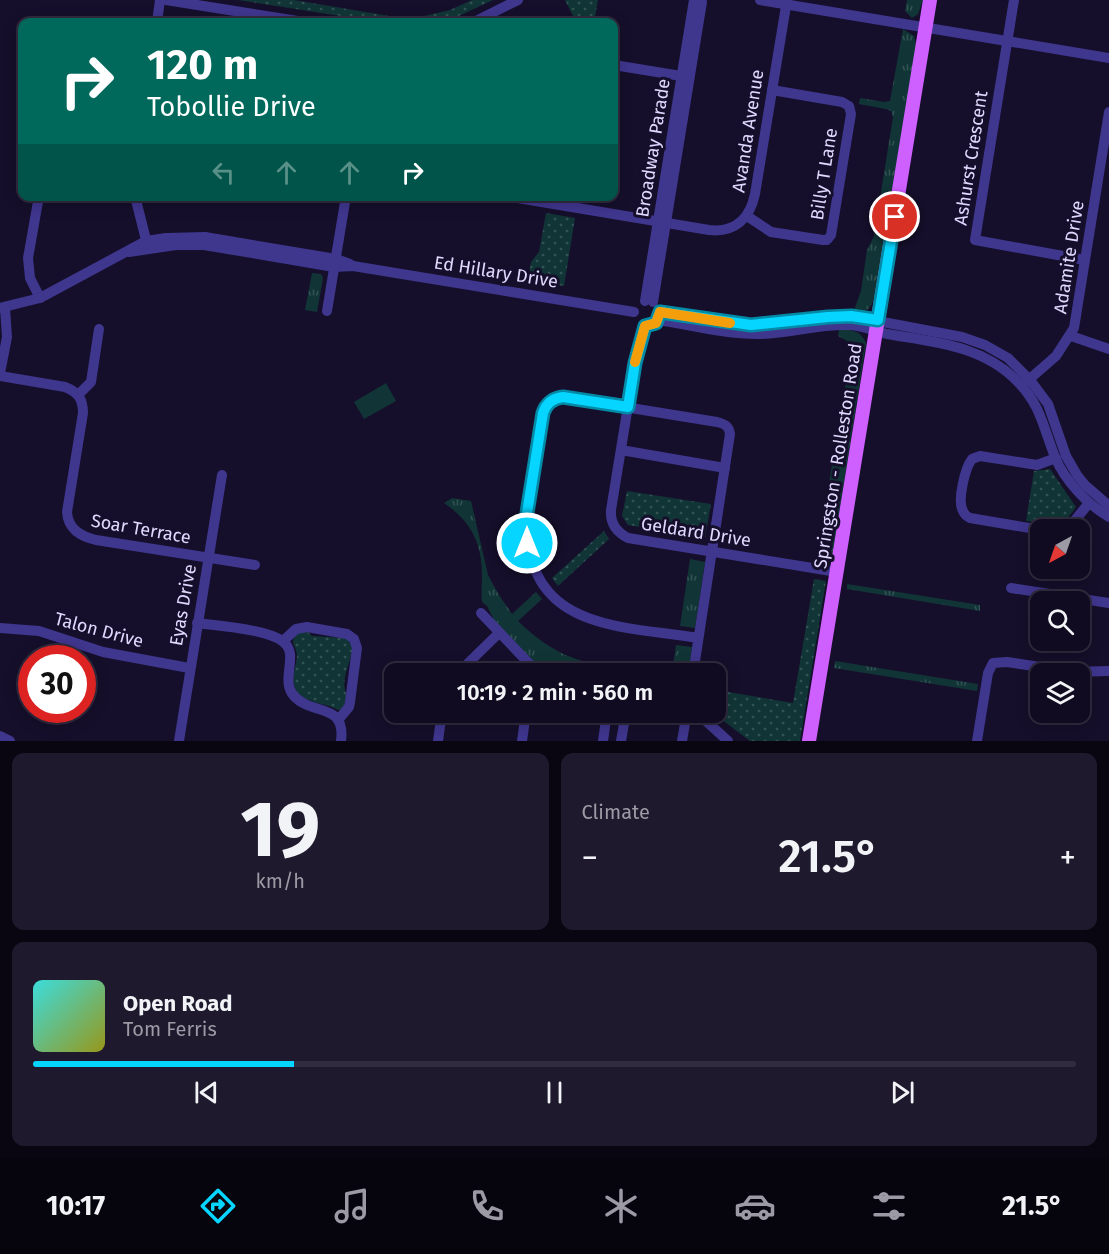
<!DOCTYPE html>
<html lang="en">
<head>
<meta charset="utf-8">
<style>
  :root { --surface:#100b20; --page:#1e192d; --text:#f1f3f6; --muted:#9c9ba5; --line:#302b3e; --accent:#05d5ff }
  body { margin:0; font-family:"Fira Sans",sans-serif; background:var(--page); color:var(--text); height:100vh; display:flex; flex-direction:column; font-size:22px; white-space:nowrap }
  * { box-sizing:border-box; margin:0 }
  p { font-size:20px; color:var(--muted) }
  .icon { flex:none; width:33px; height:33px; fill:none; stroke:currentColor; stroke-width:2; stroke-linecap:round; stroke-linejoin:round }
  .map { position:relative; height:741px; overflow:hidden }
  .panel { display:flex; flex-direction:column; gap:12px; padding:12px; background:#090612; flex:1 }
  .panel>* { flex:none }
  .banner { position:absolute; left:18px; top:18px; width:600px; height:183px; border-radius:12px; box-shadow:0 3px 15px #0003,0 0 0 2px var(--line); background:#00695c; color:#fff; overflow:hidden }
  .needle { width:39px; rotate:220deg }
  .tools { position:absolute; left:1030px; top:519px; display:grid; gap:12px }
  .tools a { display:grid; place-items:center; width:60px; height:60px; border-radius:12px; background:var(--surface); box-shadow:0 3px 15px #0003,0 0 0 2px var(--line); font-size:30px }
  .speed { position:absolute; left:18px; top:645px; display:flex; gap:12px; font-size:30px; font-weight:700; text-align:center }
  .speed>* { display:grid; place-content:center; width:78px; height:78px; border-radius:50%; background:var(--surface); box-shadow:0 3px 15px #0003,0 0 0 2px var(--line); line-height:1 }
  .speed .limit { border:9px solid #d22; background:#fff; color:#111 }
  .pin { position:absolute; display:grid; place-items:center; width:51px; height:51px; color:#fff; margin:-26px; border:3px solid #fff; border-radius:50%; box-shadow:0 2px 6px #0007 }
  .me { position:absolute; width:66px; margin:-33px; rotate:0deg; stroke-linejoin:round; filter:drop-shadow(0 0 4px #0008) }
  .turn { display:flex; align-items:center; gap:21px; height:126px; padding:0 30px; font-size:27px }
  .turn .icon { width:78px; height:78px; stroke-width:2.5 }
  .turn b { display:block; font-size:42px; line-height:51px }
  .lanes { display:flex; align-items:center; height:57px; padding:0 30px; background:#0003; justify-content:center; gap:30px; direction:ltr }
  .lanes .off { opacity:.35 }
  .big { font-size:45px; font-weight:600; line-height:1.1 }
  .panel .tile { flex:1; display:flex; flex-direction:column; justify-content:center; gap:9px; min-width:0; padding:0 21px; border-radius:12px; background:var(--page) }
  .panel .dial { align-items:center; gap:0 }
  .dial b { font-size:78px; line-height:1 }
  .song { display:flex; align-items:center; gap:18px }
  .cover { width:72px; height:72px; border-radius:9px; background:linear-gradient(135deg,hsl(180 70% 55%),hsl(60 70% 35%)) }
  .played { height:6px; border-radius:3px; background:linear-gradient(90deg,var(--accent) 25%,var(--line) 25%) }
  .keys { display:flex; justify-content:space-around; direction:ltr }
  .heat { display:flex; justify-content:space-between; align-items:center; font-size:33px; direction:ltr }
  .panel .tiles { flex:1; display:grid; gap:12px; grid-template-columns:1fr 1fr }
  .tile:last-child { grid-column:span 2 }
  .trip { position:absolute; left:384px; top:663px; width:342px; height:60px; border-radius:12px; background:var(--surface); box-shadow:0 3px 15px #0003,0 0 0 2px var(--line); font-weight:600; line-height:60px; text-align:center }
  .dock { display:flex; height:96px; justify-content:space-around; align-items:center; background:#06040d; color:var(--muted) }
  .dock .icon { width:42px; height:42px }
  .dock .current { color:var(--accent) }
  .dock b { font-size:27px; color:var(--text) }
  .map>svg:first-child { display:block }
</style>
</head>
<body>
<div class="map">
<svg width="1109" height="741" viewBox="0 0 1109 741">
  <defs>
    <pattern id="grass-tufts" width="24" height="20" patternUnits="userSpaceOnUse" patternTransform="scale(1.5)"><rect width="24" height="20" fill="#113536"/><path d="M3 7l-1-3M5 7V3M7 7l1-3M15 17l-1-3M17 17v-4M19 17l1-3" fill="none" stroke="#335254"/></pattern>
    <pattern id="park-dots" width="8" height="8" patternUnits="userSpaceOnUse" patternTransform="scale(1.5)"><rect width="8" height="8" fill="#113536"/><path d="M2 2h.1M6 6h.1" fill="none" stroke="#335254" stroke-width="1.8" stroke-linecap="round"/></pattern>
  </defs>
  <rect width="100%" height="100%" fill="#150f2b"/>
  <g fill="url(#grass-tufts)">
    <path d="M907 0H923L918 14 912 18 905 11Z"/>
    <path d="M903 29 914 36 916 45 877 283C874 299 873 315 853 313L861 291 867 250 874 236 893 117 891 111 886 109 859 104 860 98 884 102 890 101Z"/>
    <path d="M312 273 321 274 323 278 317 312 305 310Z"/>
    <path d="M839 329C852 330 860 330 866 343L832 558 817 555 851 351 846 340 838 336Z"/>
    <path d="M452 498 471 501 488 575 499 595 512 614 536 592 542 599 518 621C563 665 595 665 654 673L546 674 541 669 495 622 487 606 482 602C481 592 482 584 482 574 482 543 470 520 444 503Z"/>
    <path d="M690 559 705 562 695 628 680 626Z"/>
    <path d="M847 584 980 605V611L847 589Z"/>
    <path d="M676 645 692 647 688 673 672 674Z"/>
    <path d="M835 661 978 684 977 691 834 668Z"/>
  </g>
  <g fill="url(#park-dots)">
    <path d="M238 0H294L395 17 416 18 450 10 472 0H493L446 22H379Z"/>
    <path d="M565 0H598L594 22H576Z"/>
    <path d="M546 213 575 218 564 286 528 280 531 262 539 252Z"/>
    <path d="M1050 469 1076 507C1059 532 1053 524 1026 521L1034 471Z"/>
    <path d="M627 491 711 504 705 538 628 525 622 516Z"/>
    <path d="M604 531 609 539 558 586 552 578Z"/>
    <path d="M814 579 826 581 800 741H750L713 713 716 712V690L793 703Z"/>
    <path d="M299 632H308L312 636 346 638 353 646C352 661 339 680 347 695L343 709 338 710C323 701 295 704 293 681 293 673 296 665 297 657 297 644 287 643 299 632Z"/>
  </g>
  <path fill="#113536" d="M386 383 396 401 364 419 354 402Z"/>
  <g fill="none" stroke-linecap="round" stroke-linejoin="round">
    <g stroke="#3f368e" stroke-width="10">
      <path d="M166 0 304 22"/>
      <path d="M760 0 1109 58"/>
      <path d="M1014 0 975 240 1085 260"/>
      <path d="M157 22 160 0"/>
      <path d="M474 22 518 0"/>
      <path d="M614 65 687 77"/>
      <path d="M39 196 28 258 30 278 40 298"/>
      <path d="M135 196 148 248"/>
      <path d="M506 196 709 230C735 233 750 218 755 194L787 0"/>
      <path d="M747 216 771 232 823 240H827L831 235 851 114 849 106 842 102 772 90"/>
      <path d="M129 252 176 245H204L334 267 353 266 634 312"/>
      <path d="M645 301 694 0"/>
      <path d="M653 302 702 2"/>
      <path d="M0 308 40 298 146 241 166 238 205 237 336 259 350 264"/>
      <path d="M327 311 346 196"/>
      <path d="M660 312 751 325 828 317 851 316 962 337 985 345 1008 358 1030 380 1048 404 1066 456 1077 475 1085 485 1109 506"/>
      <path d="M658 320C691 325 724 334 757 334 788 334 817 324 848 325 861 325 874 331 887 334 933 342 982 345 1017 381 1041 405 1043 427 1055 457 1065 481 1087 504 1109 517"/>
      <path d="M645 326 635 363 611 510C610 523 616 532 628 538L837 572"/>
      <path d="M1071 336 1109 349"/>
      <path d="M0 373 7 337 5 308"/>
      <path d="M0 376 65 387C78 392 83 399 83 413L67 512C68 529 80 536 96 540L255 565"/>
      <path d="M1025 383 1056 356 1074 328 1109 112"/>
      <path d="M78 395 91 382 99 329"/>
      <path d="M621 450 725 468"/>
      <path d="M1041 530 970 518C968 517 964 514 963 511 957 501 965 468 972 459L980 456 1037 465 1056 458"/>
      <path d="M1067 530 1089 503"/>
      <path d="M1011 588 1109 603"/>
      <path d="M481 613 539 674"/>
      <path d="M197 623C218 626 266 629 282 641 301 653 279 680 294 696 312 716 346 702 341 741"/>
      <path d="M0 628 39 631 103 652 189 668"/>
      <path d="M283 641 296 629 307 627 347 634 354 639 357 648 350 702 349 707 338 720"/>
      <path d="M457 674 499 633"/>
      <path d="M693 674C706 594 717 514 730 434 729 426 725 424 717 422L563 397C553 398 546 404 543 413 534 488 495 588 594 620 627 631 665 632 698 638"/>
      <path d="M696 712 728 741"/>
      <path d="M0 736 10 741"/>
      <path d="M179 741 222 475"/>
      <path d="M438 741 442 712"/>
      <path d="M522 741 526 712"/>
      <path d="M603 741 607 712"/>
      <path d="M621 741 626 712"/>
      <path d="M682 741 687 712"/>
      <path d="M977 741 988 673 993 663 1007 662 1073 672 1109 671"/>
    </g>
    <path stroke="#ce60ff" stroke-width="14" d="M809 741 930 0"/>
  </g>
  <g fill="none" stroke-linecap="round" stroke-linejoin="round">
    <defs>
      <path id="route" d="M527 543V513L543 413C546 404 553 398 563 397L628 407 635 363 645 326 656 323 660 312 751 325 828 317 851 316 878 320 895 217"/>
    </defs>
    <use href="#route" stroke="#038aa6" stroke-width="15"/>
    <use href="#route" stroke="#05d5ff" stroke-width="10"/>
    <path stroke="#f59e0b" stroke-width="10" d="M635 362 645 326 656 323 660 312 730 323"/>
  </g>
  <g text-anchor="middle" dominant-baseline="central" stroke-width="6" stroke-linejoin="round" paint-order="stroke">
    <g font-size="18" fill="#e0d9ff" stroke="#150f2b">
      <text transform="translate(748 131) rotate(-81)">Avanda Avenue</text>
      <text transform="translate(653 148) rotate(-81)">Broadway Parade</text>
      <text transform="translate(971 158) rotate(-81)">Ashurst Crescent</text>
      <text transform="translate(824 174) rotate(-81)">Billy T Lane</text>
      <text transform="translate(1069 257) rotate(-81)">Adamite Drive</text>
      <text transform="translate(496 272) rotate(9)">Ed Hillary Drive</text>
      <text transform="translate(838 456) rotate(-81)">Springston - Rolleston Road</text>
      <text transform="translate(141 529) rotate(10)">Soar Terrace</text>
      <text transform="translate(696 532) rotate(9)">Geldard Drive</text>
      <text transform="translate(183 605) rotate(-80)">Eyas Drive</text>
      <text transform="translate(99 630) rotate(15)">Talon Drive</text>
    </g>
  </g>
</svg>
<div class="tools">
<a><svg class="needle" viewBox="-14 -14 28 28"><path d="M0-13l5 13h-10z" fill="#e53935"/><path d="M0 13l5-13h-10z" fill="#9c9ba5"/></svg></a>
<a><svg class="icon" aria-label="search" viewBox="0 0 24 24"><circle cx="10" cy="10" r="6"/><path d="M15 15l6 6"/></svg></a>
<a><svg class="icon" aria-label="layers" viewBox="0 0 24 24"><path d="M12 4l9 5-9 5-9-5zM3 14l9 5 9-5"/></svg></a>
</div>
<div class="speed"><div class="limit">30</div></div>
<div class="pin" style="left:895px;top:217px;background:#d93025"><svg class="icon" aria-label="arrive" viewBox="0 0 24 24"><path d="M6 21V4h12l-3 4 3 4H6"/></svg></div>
<svg class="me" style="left:527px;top:543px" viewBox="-20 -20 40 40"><circle r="17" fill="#05d5ff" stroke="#fff" stroke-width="3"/><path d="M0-11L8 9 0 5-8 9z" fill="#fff"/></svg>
<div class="trip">10:19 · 2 min · 560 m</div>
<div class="banner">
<div class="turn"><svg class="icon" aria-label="right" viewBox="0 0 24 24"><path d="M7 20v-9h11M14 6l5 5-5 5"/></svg><div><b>120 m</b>Tobollie Drive</div></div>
<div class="lanes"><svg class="icon off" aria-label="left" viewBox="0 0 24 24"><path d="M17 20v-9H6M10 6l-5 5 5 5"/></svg><svg class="icon off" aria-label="ahead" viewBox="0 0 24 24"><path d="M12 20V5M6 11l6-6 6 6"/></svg><svg class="icon off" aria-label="ahead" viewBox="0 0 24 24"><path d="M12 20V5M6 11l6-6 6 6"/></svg><svg class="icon" aria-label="right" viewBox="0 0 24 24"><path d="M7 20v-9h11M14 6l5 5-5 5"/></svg></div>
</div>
</div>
<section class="panel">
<div class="tiles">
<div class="tile dial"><b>19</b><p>km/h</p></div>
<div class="tile"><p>Climate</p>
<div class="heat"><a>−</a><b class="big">21.5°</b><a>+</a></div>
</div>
<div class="tile">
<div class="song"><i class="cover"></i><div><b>Open Road</b><p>Tom Ferris</p></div></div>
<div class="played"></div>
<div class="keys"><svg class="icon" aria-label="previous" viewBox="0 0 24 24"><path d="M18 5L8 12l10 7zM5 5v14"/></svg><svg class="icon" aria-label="pause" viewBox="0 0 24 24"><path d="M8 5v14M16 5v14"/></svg><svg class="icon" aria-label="next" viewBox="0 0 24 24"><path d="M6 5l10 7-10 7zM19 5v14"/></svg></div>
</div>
</div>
</section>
<nav class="dock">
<b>10:17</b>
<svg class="icon current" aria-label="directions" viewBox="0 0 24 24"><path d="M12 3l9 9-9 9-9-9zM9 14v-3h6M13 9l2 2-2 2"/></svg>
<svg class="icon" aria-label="music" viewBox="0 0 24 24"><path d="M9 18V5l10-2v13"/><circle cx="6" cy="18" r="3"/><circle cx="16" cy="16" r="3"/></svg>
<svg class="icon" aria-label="phone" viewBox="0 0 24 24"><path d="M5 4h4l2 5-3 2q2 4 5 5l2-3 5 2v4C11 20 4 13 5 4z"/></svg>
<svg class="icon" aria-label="climate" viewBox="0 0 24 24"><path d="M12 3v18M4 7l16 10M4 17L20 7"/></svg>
<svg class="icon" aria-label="car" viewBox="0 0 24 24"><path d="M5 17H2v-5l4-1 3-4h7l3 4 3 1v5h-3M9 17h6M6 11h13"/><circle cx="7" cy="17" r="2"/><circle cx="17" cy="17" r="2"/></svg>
<svg class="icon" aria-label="filters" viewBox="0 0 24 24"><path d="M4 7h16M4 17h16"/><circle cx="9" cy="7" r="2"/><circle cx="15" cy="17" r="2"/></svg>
<b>21.5°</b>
</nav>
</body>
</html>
